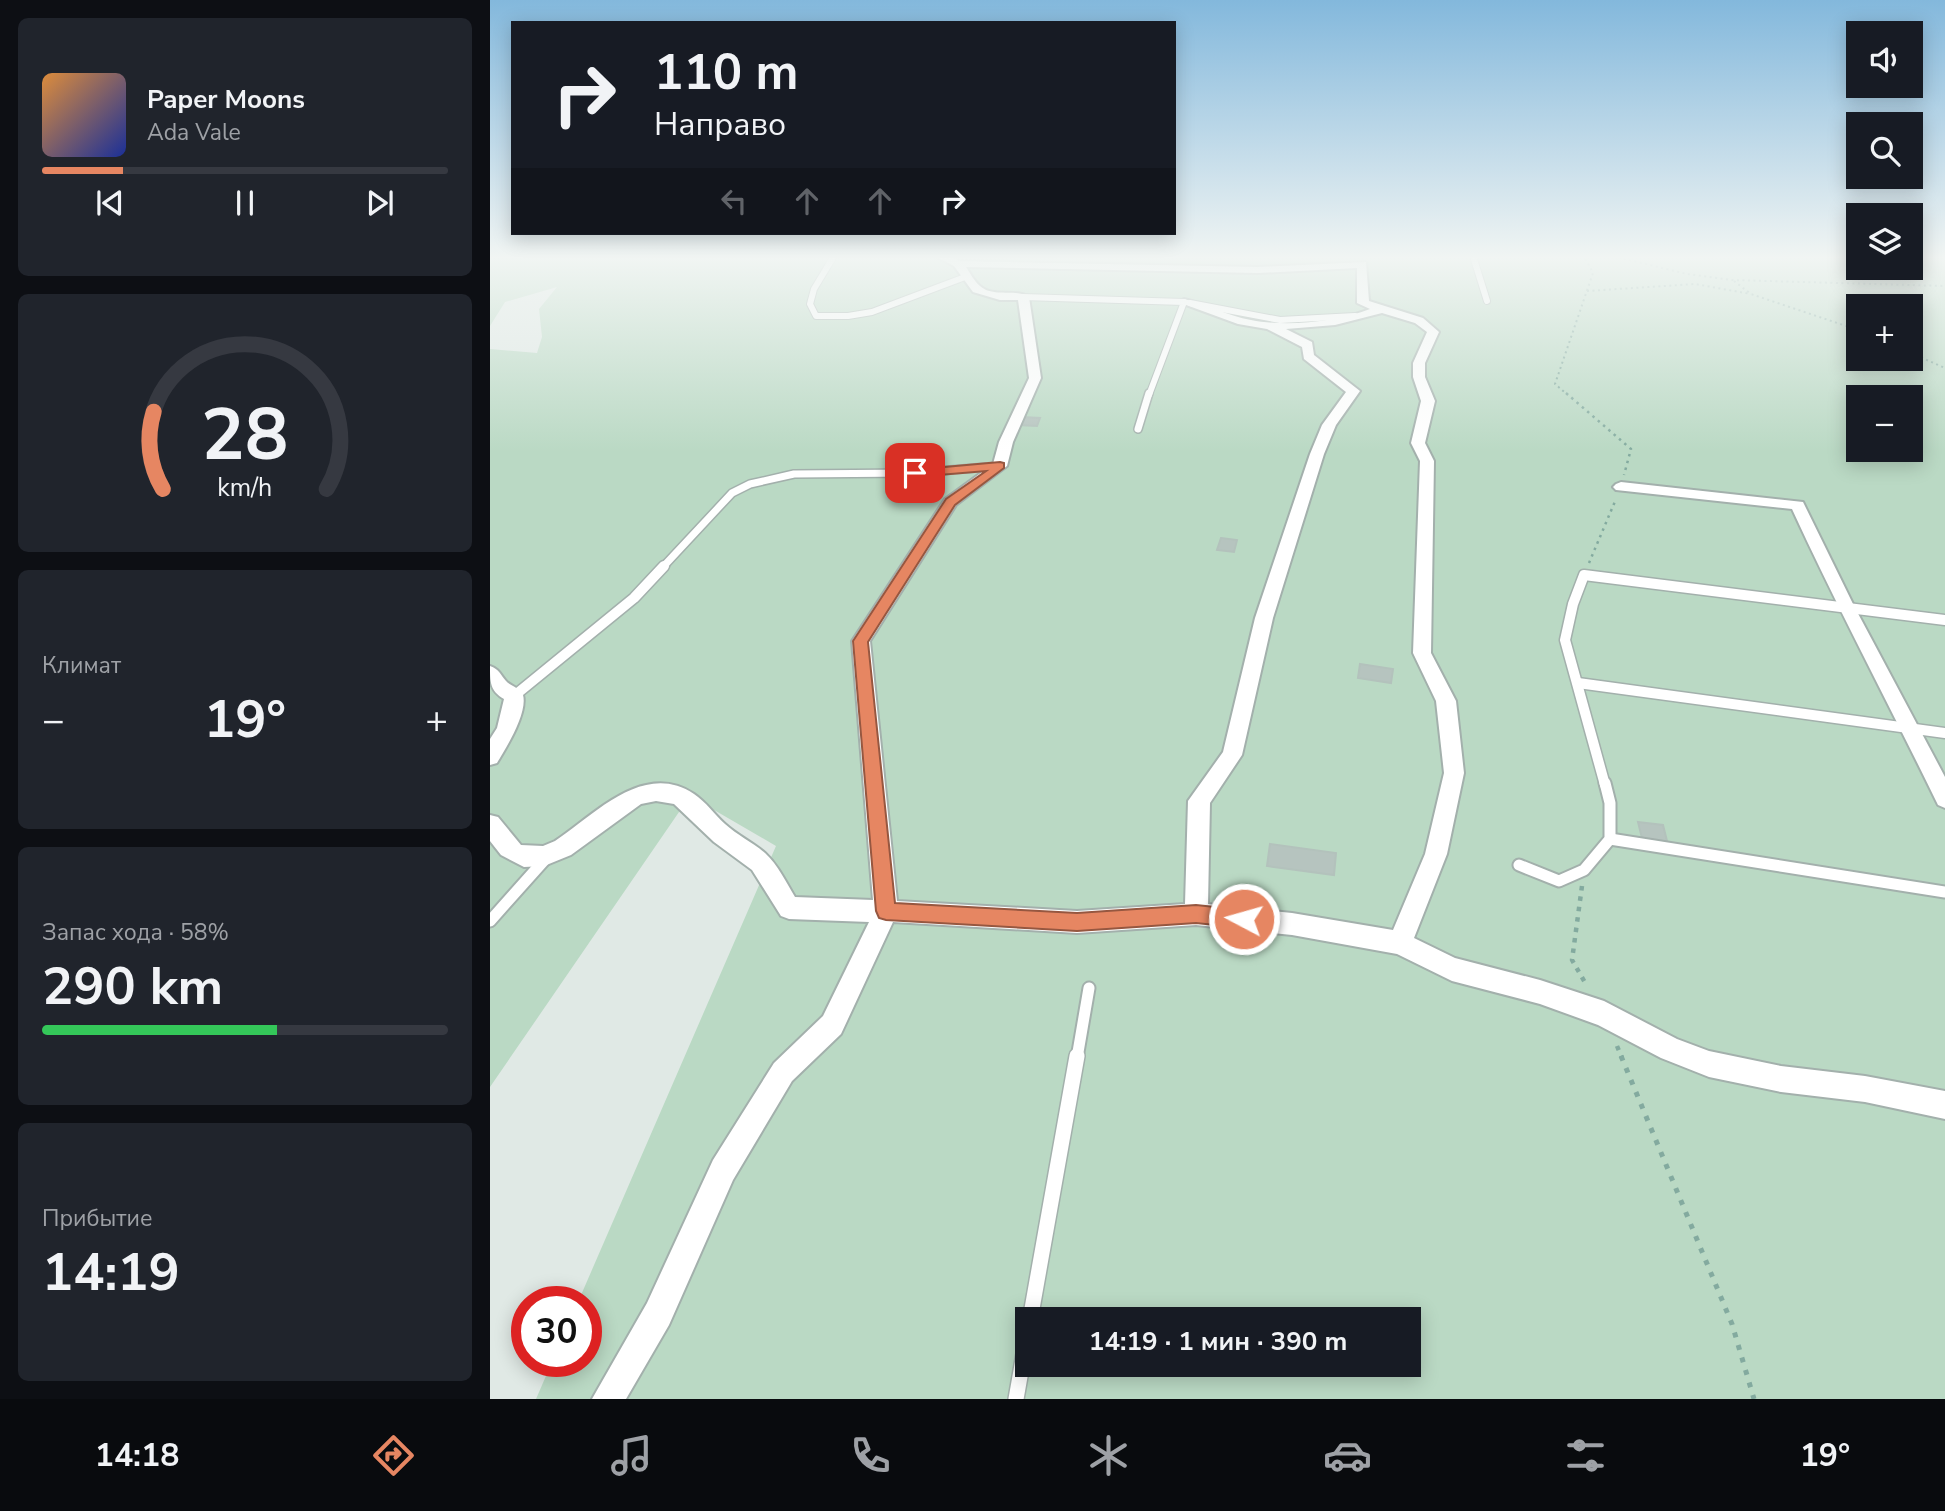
<!DOCTYPE html>
<html lang="ru">
<head>
<meta charset="utf-8">
<style>
  :root { --surface:#171b24; --page:#20242c; --text:#f1f3f6; --muted:#9ea1a6; --line:#363941; --accent:#e68662 }
  body { margin:0; font-family:"Nunito Sans",sans-serif; background:var(--page); color:var(--text); height:100vh; display:flex; flex-direction:column; font-size:26px; white-space:nowrap }
  * { box-sizing:border-box; margin:0 }
  p { font-size:23px; color:var(--muted) }
  .icon { flex:none; width:38px; height:38px; fill:none; stroke:currentColor; stroke-width:2; stroke-linecap:round; stroke-linejoin:round }
  .map { position:relative; flex:1; overflow:hidden }
  .panel { display:flex; flex-direction:column; gap:18px; padding:18px; background:#0d0f14; width:490px }
  .panel>* { flex:none }
  .hud { position:absolute; left:21px; top:21px; width:665px; height:214px; border-radius:0px; box-shadow:0 4px 18px #0003; background:#171b24; color:var(--text); overflow:hidden }
  .tools { position:absolute; left:1356px; top:21px; display:grid; gap:14px }
  .tools a { display:grid; place-items:center; width:77px; height:77px; border-radius:0px; background:var(--surface); box-shadow:0 4px 18px #0003; font-size:35px }
  .speed { position:absolute; left:21px; top:1286px; display:flex; gap:14px; font-size:35px; font-weight:700; text-align:center }
  .speed>* { display:grid; place-content:center; width:91px; height:91px; border-radius:50%; background:var(--surface); box-shadow:0 4px 18px #0003; line-height:1 }
  .speed .limit { border:10px solid #d22; background:#fff; color:#111 }
  .pin { position:absolute; display:grid; place-items:center; width:60px; height:60px; color:#fff; margin:-30px; border-radius:14px; box-shadow:0 4px 10px #0006 }
  .me { position:absolute; width:77px; margin:-38px; rotate:276deg; stroke-linejoin:round; filter:drop-shadow(0 0 5px #0008) }
  .turn { display:flex; align-items:center; gap:24px; height:147px; padding:0 28px; font-size:32px }
  .turn .icon { width:91px; height:91px; stroke-width:2.5 }
  .turn b { display:block; font-size:49px; line-height:60px }
  .lanes { display:flex; align-items:center; height:66px; padding:0 28px; background:#0003; justify-content:center; gap:35px; direction:ltr }
  .lanes .off { opacity:.35 }
  .big { font-size:52px; font-weight:700; line-height:1.1 }
  .panel .card { flex:1; display:flex; flex-direction:column; justify-content:center; gap:10px; min-width:0; padding:0 24px; border-radius:10px; background:var(--page) }
  .panel .dial { align-items:center; gap:0 }
  .dial svg { height:182px; overflow:visible; fill:none; stroke:var(--line); stroke-width:7; stroke-linecap:round; text-anchor:middle }
  .dial text { fill:var(--text); stroke:none }
  .song { display:flex; align-items:center; gap:21px }
  .cover { width:84px; height:84px; border-radius:10px; background:linear-gradient(135deg,hsl(30 70% 55%),hsl(230 70% 35%)) }
  .played { height:7px; border-radius:4px; background:linear-gradient(90deg,var(--accent) 20%,var(--line) 20%) }
  .keys { display:flex; justify-content:space-around; direction:ltr }
  .heat { display:flex; justify-content:space-between; align-items:center; font-size:38px; direction:ltr }
  .charge { height:10px; border-radius:5px; background:linear-gradient(90deg,#34c759 58%,var(--line) 0) }
  .trip { position:absolute; left:525px; top:1307px; width:406px; height:70px; border-radius:0px; background:var(--surface); box-shadow:0 4px 18px #0003; font-weight:700; line-height:70px; text-align:center }
  .dock { display:flex; height:112px; justify-content:space-around; align-items:center; background:#090b0e; color:var(--muted) }
  .dock .icon { width:49px; height:49px }
  .dock .active { color:var(--accent) }
  .dock b { font-size:32px; color:var(--text) }
  main { display:flex; flex:1; min-height:0 }
  .map>svg:first-child { display:block }
</style>
</head>
<body>
<main>
<section class="panel">
<div class="card">
<div class="song"><i class="cover"></i><div><b>Paper Moons</b><p>Ada Vale</p></div></div>
<div class="played"></div>
<div class="keys"><svg class="icon" aria-label="previous" viewBox="0 0 24 24"><path d="M18 5L8 12l10 7zM5 5v14"/></svg><svg class="icon" aria-label="pause" viewBox="0 0 24 24"><path d="M8 5v14M16 5v14"/></svg><svg class="icon" aria-label="next" viewBox="0 0 24 24"><path d="M6 5l10 7-10 7zM19 5v14"/></svg></div>
</div>
<div class="card dial"><svg viewBox="0 0 100 80">
<path d="M14 69A42 42 0 1 1 86 69"/>
<path d="M14 69A42 42 0 0 1 10 35" stroke="#e68662"/>
<text x="50" y="56" font-size="32" font-weight="700">28</text>
<text x="50" y="72" font-size="11">km/h</text>
</svg></div>
<div class="card"><p>Климат</p>
<div class="heat"><a>−</a><b class="big">19°</b><a>+</a></div>
</div>
<div class="card"><p>Запас хода · 58%</p><b class="big">290 km</b><div class="charge"></div></div>
<div class="card"><p>Прибытие</p><b class="big">14:19</b></div>
</section>
<div class="map">
<svg width="1455" height="1399" viewBox="0 0 1455 1399">
  <rect width="100%" height="100%" fill="#e0e9e5"/>
  <path fill="#bad9c4" fill-rule="evenodd" d="M0 256H1368V268H1421V256H1455V1399H46L62 1362H96V1302H88L286 846 200 796 0 1087V349L47 353 52 337 49 309 67 287 15 302 0 326ZM1368 306H1421V359H1368ZM1368 397H1421V450H1368ZM537 1320H919V1365H537Z"/>
  <g fill="#b6c4bf" stroke="#b3c2bc" stroke-width="2">
    <path d="M531 417 550 418 547 426 527 425Z"/>
    <path d="M731 538 747 540 744 552 727 550Z"/>
    <path d="M870 664 903 669 901 683 868 678Z"/>
    <path d="M1148 822 1173 825 1178 845 1153 842Z"/>
    <path d="M780 844 846 853 844 875 777 866Z"/>
  </g>
  <g fill="none" stroke-linecap="round" stroke-linejoin="round">
    <defs>
      <g id="service-far4">
        <path d="M344 256 324 289 320 304 326 316H358L382 312 475 277"/>
        <path d="M983 256 997 301"/>
        <path d="M533 297 694 302 659 395"/>
        <path d="M700 303 790 320 865 316"/>
      </g>
      <g id="service-far3">
        <path d="M648 429 659 393"/>
        <path d="M172 568 242 493 260 484 304 474 423 473 510 466"/>
      </g>
      <g id="service-far2">
        <path d="M1088 683 1455 733"/>
        <path d="M24 696 144 598 174 566"/>
        <path d="M1115 785 1075 640 1083 604 1094 575 1455 620"/>
      </g>
      <g id="service-far1">
        <path d="M1120 839 1455 892"/>
        <path d="M1029 865 1069 881 1094 870 1120 839V803L1115 783"/>
        <path d="M0 921 58 856"/>
        <path d="M587 1058 599 988"/>
      </g>
      <g id="service">
        <path d="M540 1320 587 1056"/>
        <path d="M526 1399 537 1337"/>
      </g>
      <g id="minor">
        <path d="M445 256H459L470 261 768 267 876 262 879 301 933 318 949 332 935 363V377L945 401 935 443 944 461 941 653 966 701 974 773 957 854 924 938 965 958 1050 980 1114 1001 1187 1039 1219 1051 1291 1066 1375 1076 1455 1091V1119L1375 1102 1291 1092 1219 1077 1171 1058 1108 1025 1050 1004 962 981 907 954 802 935 706 925 587 933 403 922 351 1034 302 1081 243 1180 179 1325 136 1399H102L157 1303 223 1160 284 1063 333 1016 379 922 299 919 291 916 262 870 224 842 184 804 166 801 151 804 81 855 54 866 34 867 11 855 0 841V815L8 817 31 845 53 846 65 841C104 815 154 760 204 794 216 802 224 814 235 824 247 835 262 842 275 853 288 865 296 882 305 897L383 900 362 641 455 499 503 464 509 442 539 378 528 300H510L483 292 464 266ZM476 267 768 273 867 268V303L880 309C846 322 797 327 761 320 738 316 717 304 694 299L688 302 748 324 777 329 812 347 814 359 856 392 832 425 820 454 765 618 733 752 698 801 695 904 587 911 407 901 380 641 466 505 517 466 523 442 551 378 539 297C526 288 503 298 490 286 484 281 480 273 476 267ZM892 313 925 323 937 332 923 363V377L931 401 921 443 930 461 923 653 946 701 954 773 935 854 903 930 802 913 718 904 720 803 752 755 783 618 834 454 846 425 870 391 824 355 822 342 796 329 845 325Z"/>
        <path d="M1131 482 1313 502 1364 606 1455 777V808L1448 805C1400 706 1348 609 1302 509L1126 490 1123 487 1126 484Z"/>
        <path d="M0 666C9 669 10 674 16 681 20 686 31 688 33 695 38 713 16 748 7 763L0 765V739L7 728 14 699C0 691 0 682 0 666Z"/>
      </g>
    </defs>
    <use href="#service-far4" stroke="#a3b0ac" stroke-width="8"/>
    <use href="#service-far3" stroke="#a3b0ac" stroke-width="10"/>
    <use href="#service-far2" stroke="#a3b0ac" stroke-width="13"/>
    <use href="#service-far1" stroke="#a3b0ac" stroke-width="15"/>
    <use href="#service" stroke="#a3b0ac" stroke-width="18"/>
    <use href="#minor" stroke="#a3b0ac" stroke-width="4"/>
    <g stroke="#83aa9f" stroke-width="2" stroke-dasharray="2 3.5" stroke-linecap="butt">
      <path d="M1123 256 1197 274 1242 280 1455 286"/>
      <path d="M1244 281 1261 294 1368 330"/>
      <path d="M1097 291 1205 284 1261 294"/>
      <path d="M1421 353 1455 368"/>
      <path d="M1078 395 1065 384 1103 273 1094 256"/>
    </g>
    <g stroke="#83aa9f" stroke-width="2.5" stroke-dasharray="2.5 4.5" stroke-linecap="butt">
      <path d="M1076 393 1141 449 1134 475"/>
      <path d="M1099 563 1126 499"/>
    </g>
    <g stroke="#83aa9f" stroke-width="4.5" stroke-dasharray="4.5 6" stroke-linecap="butt">
      <path d="M1092 886 1082 960 1097 986"/>
      <path d="M1127 1046 1132 1058"/>
    </g>
    <path stroke="#83aa9f" stroke-width="5" stroke-dasharray="5 8" stroke-linecap="butt" d="M1131 1056 1242 1324 1264 1399"/>
    <use href="#service-far4" stroke="#fff" stroke-width="6"/>
    <use href="#service-far3" stroke="#fff" stroke-width="7"/>
    <use href="#service-far2" stroke="#fff" stroke-width="10"/>
    <use href="#service-far1" stroke="#fff" stroke-width="11"/>
    <use href="#service" stroke="#fff" stroke-width="15"/>
    <use href="#minor" fill="#fff" fill-rule="evenodd"/>
  </g>
  <linearGradient id="sky" x2="0" y2="1"><stop stop-color="#83b8dc"/><stop offset="0.57" stop-color="#f1f5f3"/><stop offset="1" stop-color="#f1f5f3" stop-opacity="0"/></linearGradient>
  <rect width="1455" height="452" fill="url(#sky)"/>
  <path fill="#e68662" stroke="#965740" stroke-width="2" d="M510 462 514 463V468L465 505 378 642 405 903 587 913 706 905 754 910 761 913 763 919 761 926 754 928 706 923 587 931 396 920 389 918 386 911 363 641 456 499 496 471 425 477 419 473 421 470Z"/>
</svg>
<div class="tools">
<a><svg class="icon" aria-label="sound" viewBox="0 0 24 24"><path d="M4 9h4l5-4v14l-5-4H4zM17 9q2 3 0 6"/></svg></a>
<a><svg class="icon" aria-label="search" viewBox="0 0 24 24"><circle cx="10" cy="10" r="6"/><path d="M15 15l6 6"/></svg></a>
<a><svg class="icon" aria-label="layers" viewBox="0 0 24 24"><path d="M12 4l9 5-9 5-9-5zM3 14l9 5 9-5"/></svg></a>
<a>+</a>
<a>−</a>
</div>
<div class="speed"><div class="limit">30</div></div>
<div class="pin" style="left:425px;top:473px;background:#d93025"><svg class="icon" aria-label="arrive" viewBox="0 0 24 24"><path d="M6 21V4h12l-3 4 3 4H6"/></svg></div>
<svg class="me" style="left:754px;top:919px" viewBox="-20 -20 40 40"><circle r="17" fill="#e68662" stroke="#fff" stroke-width="3"/><path d="M0-11L8 9 0 5-8 9z" fill="#fff"/></svg>
<div class="trip">14:19 · 1 мин · 390 m</div>
<div class="hud">
<div class="turn"><svg class="icon" aria-label="right" viewBox="0 0 24 24"><path d="M7 20v-9h11M14 6l5 5-5 5"/></svg><div><b>110 m</b>Направо</div></div>
<div class="lanes"><svg class="icon off" aria-label="left" viewBox="0 0 24 24"><path d="M17 20v-9H6M10 6l-5 5 5 5"/></svg><svg class="icon off" aria-label="ahead" viewBox="0 0 24 24"><path d="M12 20V5M6 11l6-6 6 6"/></svg><svg class="icon off" aria-label="ahead" viewBox="0 0 24 24"><path d="M12 20V5M6 11l6-6 6 6"/></svg><svg class="icon" aria-label="right" viewBox="0 0 24 24"><path d="M7 20v-9h11M14 6l5 5-5 5"/></svg></div>
</div>
</div>
</main>
<nav class="dock">
<b>14:18</b>
<svg class="icon active" aria-label="directions" viewBox="0 0 24 24"><path d="M12 3l9 9-9 9-9-9zM9 14v-3h6M13 9l2 2-2 2"/></svg>
<svg class="icon" aria-label="music" viewBox="0 0 24 24"><path d="M9 18V5l10-2v13"/><circle cx="6" cy="18" r="3"/><circle cx="16" cy="16" r="3"/></svg>
<svg class="icon" aria-label="phone" viewBox="0 0 24 24"><path d="M5 4h4l2 5-3 2q2 4 5 5l2-3 5 2v4C11 20 4 13 5 4z"/></svg>
<svg class="icon" aria-label="climate" viewBox="0 0 24 24"><path d="M12 3v18M4 7l16 10M4 17L20 7"/></svg>
<svg class="icon" aria-label="car" viewBox="0 0 24 24"><path d="M5 17H2v-5l4-1 3-4h7l3 4 3 1v5h-3M9 17h6M6 11h13"/><circle cx="7" cy="17" r="2"/><circle cx="17" cy="17" r="2"/></svg>
<svg class="icon" aria-label="filters" viewBox="0 0 24 24"><path d="M4 7h16M4 17h16"/><circle cx="9" cy="7" r="2"/><circle cx="15" cy="17" r="2"/></svg>
<b>19°</b>
</nav>
</body>
</html>
